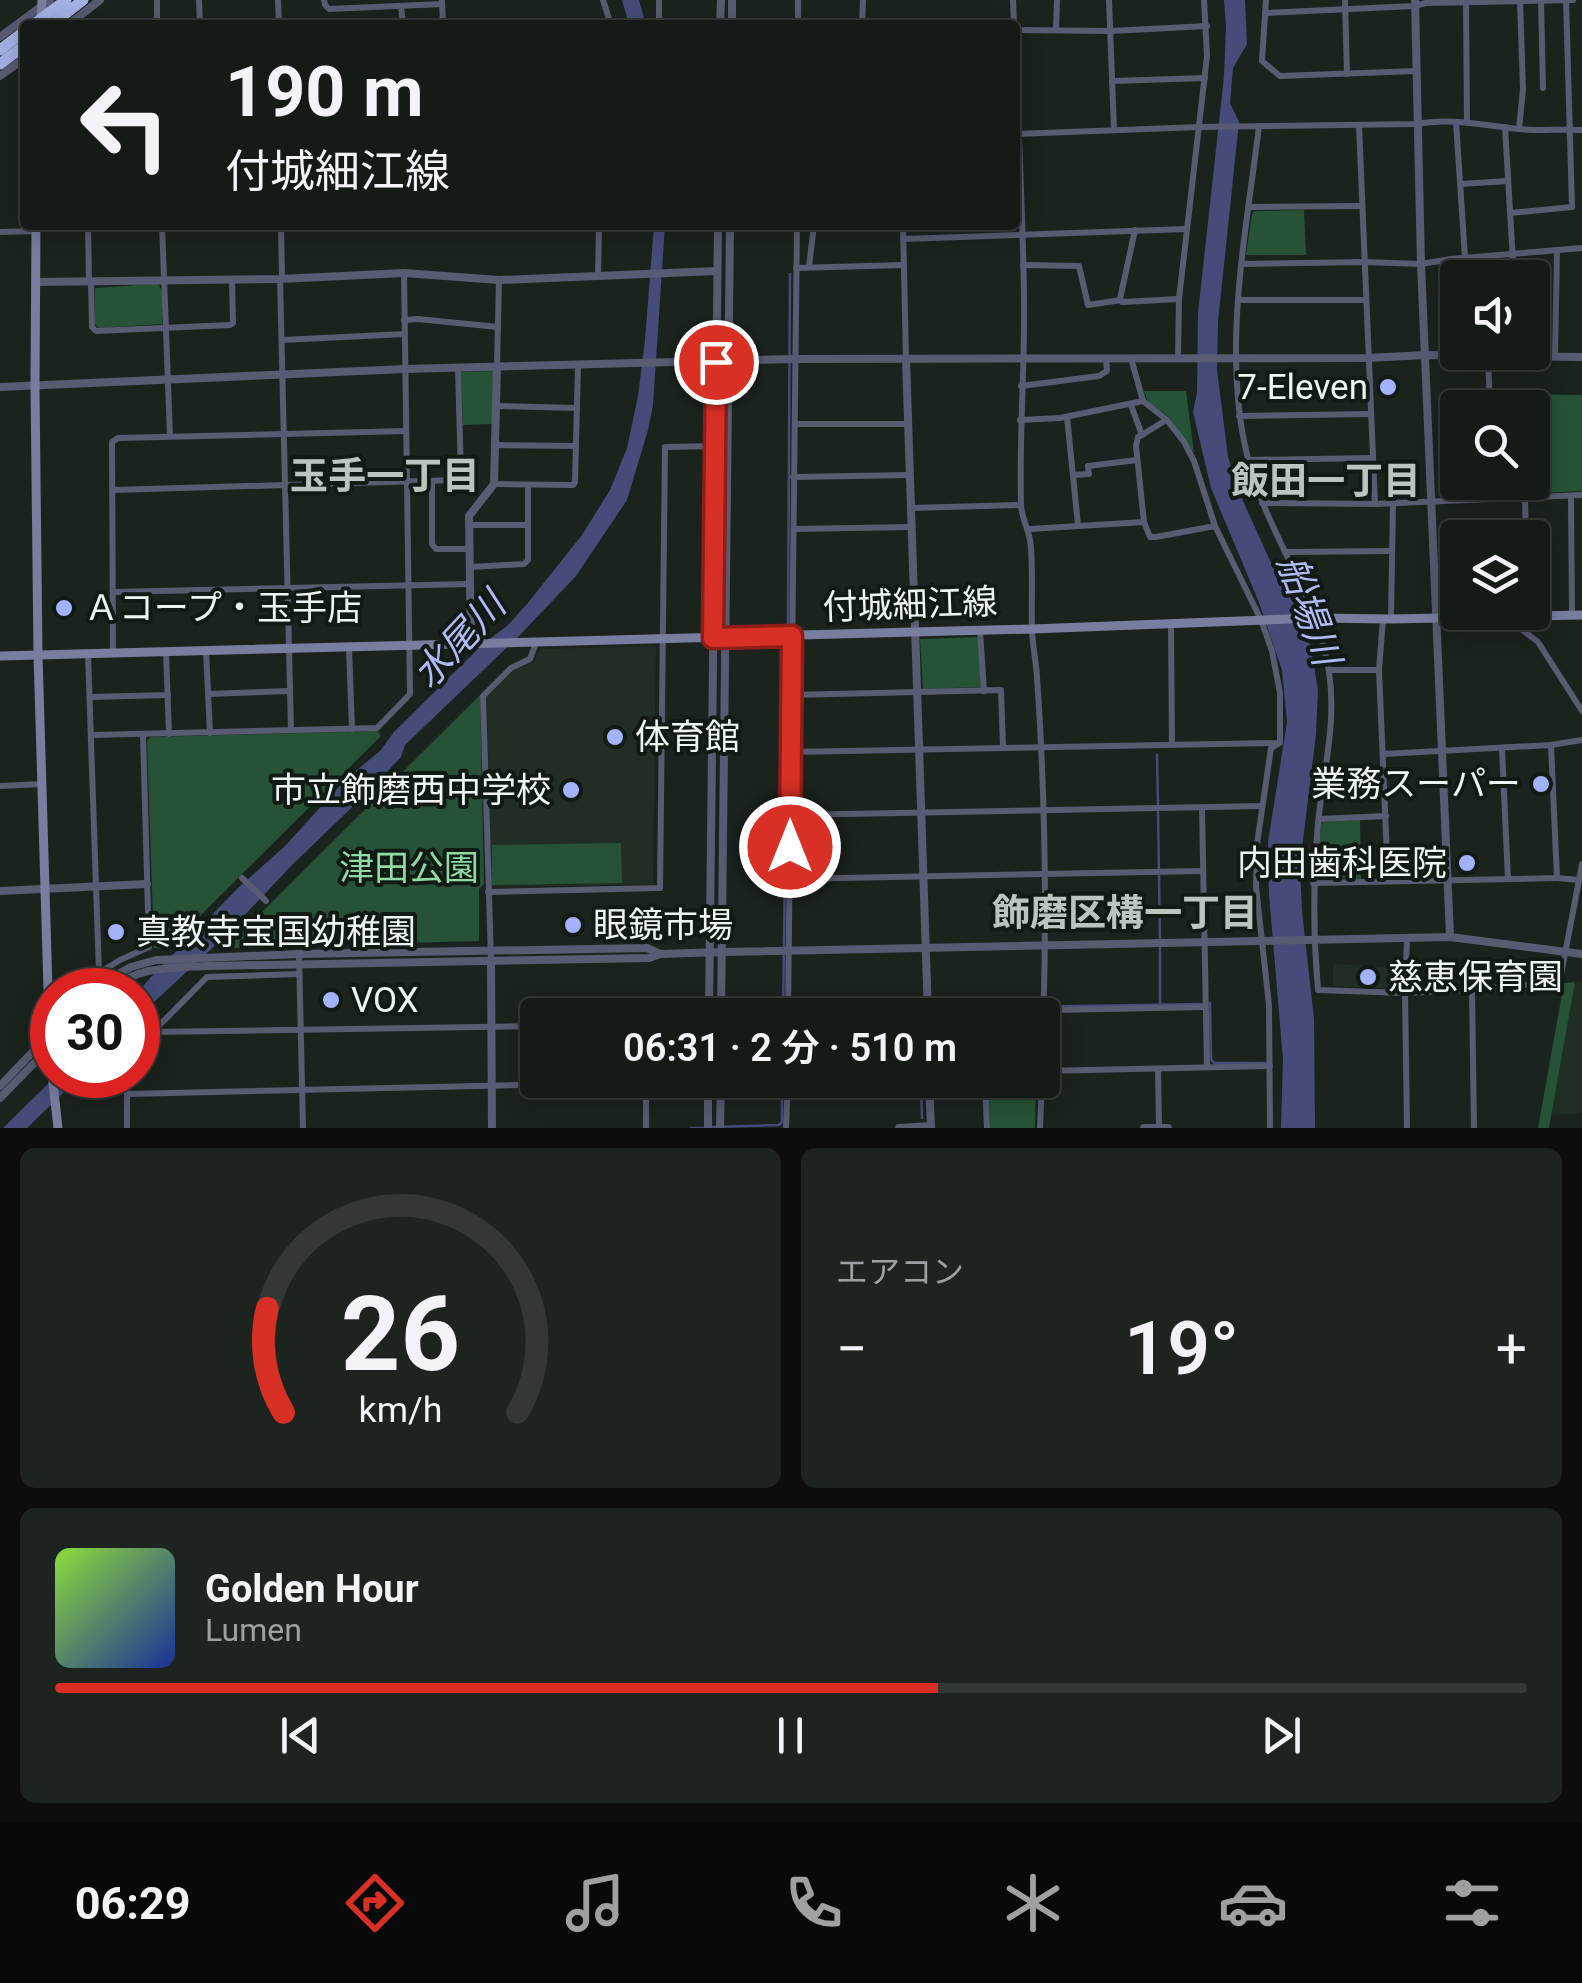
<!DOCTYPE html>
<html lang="ja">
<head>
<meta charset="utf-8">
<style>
  :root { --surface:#141a16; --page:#1d231f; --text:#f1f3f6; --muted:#9da1a1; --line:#333835; --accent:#d93025 }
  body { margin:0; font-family:Roboto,"Noto Sans JP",sans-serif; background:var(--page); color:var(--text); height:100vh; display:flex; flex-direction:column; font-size:38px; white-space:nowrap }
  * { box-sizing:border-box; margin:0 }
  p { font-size:32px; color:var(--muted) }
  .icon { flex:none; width:55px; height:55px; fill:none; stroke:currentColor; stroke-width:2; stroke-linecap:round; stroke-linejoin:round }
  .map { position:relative; height:1128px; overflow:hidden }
  .side { display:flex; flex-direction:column; gap:20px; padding:20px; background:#0b0e0c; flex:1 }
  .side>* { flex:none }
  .banner { position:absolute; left:20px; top:20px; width:1000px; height:210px; border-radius:10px; box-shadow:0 5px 25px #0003,0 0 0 2px var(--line); background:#141a16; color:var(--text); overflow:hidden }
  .tools { position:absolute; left:1440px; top:260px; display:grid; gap:20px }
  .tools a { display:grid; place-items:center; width:110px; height:110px; border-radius:10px; background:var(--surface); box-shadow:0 5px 25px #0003,0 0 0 2px var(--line); font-size:50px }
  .speed { position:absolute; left:30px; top:968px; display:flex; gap:20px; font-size:50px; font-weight:700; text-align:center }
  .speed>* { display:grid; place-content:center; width:130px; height:130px; border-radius:50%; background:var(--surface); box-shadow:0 5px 25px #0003,0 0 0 2px var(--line); line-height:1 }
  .speed .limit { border:15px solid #d22; background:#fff; color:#111 }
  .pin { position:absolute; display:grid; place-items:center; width:85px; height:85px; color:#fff; margin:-42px; border:5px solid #fff; border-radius:50%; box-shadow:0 2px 10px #0007 }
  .me { position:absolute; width:110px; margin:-55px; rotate:0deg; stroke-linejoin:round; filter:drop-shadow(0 0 8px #0008) }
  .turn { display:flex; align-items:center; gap:35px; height:210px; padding:0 40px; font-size:45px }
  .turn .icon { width:130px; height:130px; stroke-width:2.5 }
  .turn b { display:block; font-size:70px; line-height:85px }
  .big { font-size:75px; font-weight:600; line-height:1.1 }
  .side .card { flex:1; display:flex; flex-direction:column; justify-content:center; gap:15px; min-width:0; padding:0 35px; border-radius:15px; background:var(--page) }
  .side .dial { align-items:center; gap:0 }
  .dial svg { height:260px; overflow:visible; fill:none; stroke:var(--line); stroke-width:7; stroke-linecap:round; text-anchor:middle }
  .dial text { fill:var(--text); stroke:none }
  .song { display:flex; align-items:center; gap:30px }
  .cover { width:120px; height:120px; border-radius:15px; background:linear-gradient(135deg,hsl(90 70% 55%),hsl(230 70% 35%)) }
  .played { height:10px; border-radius:5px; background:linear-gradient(90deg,var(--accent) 60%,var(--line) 60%) }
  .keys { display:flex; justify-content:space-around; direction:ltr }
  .heat { display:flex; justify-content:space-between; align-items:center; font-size:55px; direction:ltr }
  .side .tiles { flex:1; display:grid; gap:20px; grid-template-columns:1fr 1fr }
  .card:last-child { grid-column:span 2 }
  .trip { position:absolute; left:520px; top:998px; width:540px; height:100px; border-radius:10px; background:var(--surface); box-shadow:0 5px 25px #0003,0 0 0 2px var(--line); font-weight:600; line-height:100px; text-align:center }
  .tabs { display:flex; height:160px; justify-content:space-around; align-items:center; background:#080a09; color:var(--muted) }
  .tabs .icon { width:70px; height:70px }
  .tabs .current { color:var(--accent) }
  .tabs b { font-size:45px; color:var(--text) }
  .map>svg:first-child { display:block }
</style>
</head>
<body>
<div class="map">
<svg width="1582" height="1128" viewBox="0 0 1582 1128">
  <rect width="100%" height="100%" fill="#1b231d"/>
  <g fill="#202e24">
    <path d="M656 646 653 884 494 887 491 884 487 697 513 671 533 662 541 649Z"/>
    <path d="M1333 964 1403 968 1402 986 1397 989 1333 986Z"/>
    <path d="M1575 982H1582V1113L1551 1115Z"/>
  </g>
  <g fill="#265336">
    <path d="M1304 210 1306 255H1246L1252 214 1255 211Z"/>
    <path d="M154 284 159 285 162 291V324L99 328 95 324V288Z"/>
    <path d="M493 371V424L463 425 461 372Z"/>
    <path d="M1144 391H1186L1194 453 1168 416 1148 402Z"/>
    <path d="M1492 394 1582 395V491L1501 495 1497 491 1496 483 1532 482V408L1493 407Z"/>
    <path d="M978 637 981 687 923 689 920 639Z"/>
    <path d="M480 695 484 884 479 889V941L228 948 240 934Z"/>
    <path d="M377 731 381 736 186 930 164 948H154L147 741 150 737Z"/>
    <path d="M1360 820 1361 879 1317 877 1321 824 1323 822Z"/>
    <path d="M621 843 622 883 492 885V845Z"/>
    <path d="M1575 982 1549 1128H1538L1564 983Z"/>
    <path d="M988 1080H1036L1035 1128H990Z"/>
  </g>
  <g fill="#444c7a">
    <path d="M622 0H639L646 25H629Z"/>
    <path d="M1224 0H1245L1247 44 1233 68 1230 103 1239 122 1218 322 1217 370 1228 457 1243 501 1282 587 1292 600 1300 618 1311 648 1318 690 1316 734 1300 865 1302 911 1314 1019 1315 1128H1281L1283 1060 1269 894 1268 842 1287 722 1282 670 1258 600 1211 488 1193 412 1197 393 1198 313 1224 76 1226 26Z"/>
    <path d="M654 225H665L653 405 648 430 627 500 576 576 520 635 405 745 401 757 371 789 292 865 223 938 138 1017V992L150 978 238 888 285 846 347 778 380 751 394 732 482 645 507 626 527 604 582 535 610 490 627 448 638 396 645 340Z"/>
    <path d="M57 1075H82L27 1128H3Z"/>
  </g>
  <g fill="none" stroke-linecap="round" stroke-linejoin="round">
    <g stroke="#444c7a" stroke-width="2.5">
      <path d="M788 625 790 274"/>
      <path d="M1157 755 1158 804"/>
      <path d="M1158 812 1160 939"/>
      <path d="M1160 947V1004"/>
      <path d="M1210 1003 1211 1059 1214 1063H1265"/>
      <path d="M783 1011 1202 1004"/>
      <path d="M783 1015 788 647"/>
      <path d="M921 1080 922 1118"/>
      <path d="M712 1127 779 1125 782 1122V1080"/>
      <path d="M691 1128H704"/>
    </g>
    <g stroke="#585c72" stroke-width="6">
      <path d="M157 0V25"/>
      <path d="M199 0 200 25"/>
      <path d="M278 0 279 25"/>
      <path d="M324 0 325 5 329 9 442 4"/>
      <path d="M603 0 611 25"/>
      <path d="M659 0V25"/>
      <path d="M1013 0 1014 25"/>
      <path d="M1109 0 1114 130"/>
      <path d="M1266 0 1262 61 1280 76 1416 71"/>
      <path d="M1345 0 1347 74"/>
      <path d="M442 1 443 25"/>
      <path d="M1466 1 1467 123"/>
      <path d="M1541 1 1543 88"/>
      <path d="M401 6 403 25"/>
      <path d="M1265 13 1414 6 1426 3 1573 0"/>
      <path d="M798 25V0"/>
      <path d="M862 25 863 0"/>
      <path d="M1015 30 1110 31 1207 26"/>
      <path d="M1056 30 1057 0"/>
      <path d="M1015 38C1018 125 1023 212 1024 298 1025 367 1019 436 1021 505 1022 522 1030 529 1031 548 1033 576 1031 604 1032 632 1033 647 1036 662 1037 677 1046 804 1047 931 1042 1058"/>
      <path d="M1112 81 1205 78"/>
      <path d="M1456 122 1465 257"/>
      <path d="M1359 125 1375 504"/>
      <path d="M1259 126C1246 235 1221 351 1248 459 1267 533 1317 596 1329 672 1337 723 1323 772 1318 823 1313 879 1313 934 1318 990L1405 993 1472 990 1555 982 1561 975 1582 864"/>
      <path d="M1505 127 1514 278"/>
      <path d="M1519 129 1523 89 1520 1"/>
      <path d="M1016 134 1199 127 1417 124C1450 117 1486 126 1519 129 1539 131 1561 129 1582 130"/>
      <path d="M1460 184 1508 181"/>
      <path d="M1249 207 1362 206"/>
      <path d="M1510 213 1572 207 1566 0"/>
      <path d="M88 225 89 282"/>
      <path d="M162 225 170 436"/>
      <path d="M281 225 282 276 280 279 291 730"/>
      <path d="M903 225 906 359"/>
      <path d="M1135 230 1120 299 1122 302 1179 299"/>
      <path d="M0 232 36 231"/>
      <path d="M903 239 1186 229"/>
      <path d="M1451 259 1458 319"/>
      <path d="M1242 264 1364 262 1421 264 1451 259 1582 248"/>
      <path d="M1023 265 1079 266 1088 305 1121 300"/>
      <path d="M809 267 814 225"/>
      <path d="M796 268 904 265"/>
      <path d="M598 276 599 225"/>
      <path d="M91 282 92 327 96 331 230 325 233 323 232 280"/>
      <path d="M1238 300H1366"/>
      <path d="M404 320 418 319 498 327"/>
      <path d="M282 340 405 334"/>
      <path d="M1488 356 1490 408"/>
      <path d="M1178 357 1179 299 1207 56 1204 0"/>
      <path d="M1555 357 1557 250"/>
      <path d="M1131 358 1143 401 1167 420 1184 442 1194 461 1215 526 1261 620 1272 651 1280 693V743L1271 748 1257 844 1256 887 1269 1005 1270 1128"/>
      <path d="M497 366 499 280"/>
      <path d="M1021 386 1099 376 1107 371 1106 358"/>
      <path d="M1131 405 1142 435 1138 437 1136 446 1144 522"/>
      <path d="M496 406 577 408"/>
      <path d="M1239 416 1371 414"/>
      <path d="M1067 417 1078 525"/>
      <path d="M1020 420 1060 418 1143 401"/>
      <path d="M795 424H909"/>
      <path d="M1142 435 1166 420"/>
      <path d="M495 445 576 446"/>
      <path d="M1248 460 1372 458"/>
      <path d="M1073 475 1089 474 1088 466 1137 460"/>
      <path d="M793 477 910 475"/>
      <path d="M432 481V544L436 549H470"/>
      <path d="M1493 482V499"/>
      <path d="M494 484 573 485 575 482 578 366"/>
      <path d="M113 490 457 480 461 476 458 368"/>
      <path d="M1571 496 1572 615"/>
      <path d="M1525 499 1526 538"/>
      <path d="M1262 503 1375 504 1582 495"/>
      <path d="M911 508 1021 505"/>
      <path d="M469 525H527"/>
      <path d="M794 529 911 527"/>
      <path d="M1030 529 1144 522 1150 537H1156L1215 526"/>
      <path d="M1285 552 1392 551"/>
      <path d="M470 567 524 564 528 560V485"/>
      <path d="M114 592 470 584"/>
      <path d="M1507 618 1538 642 1582 711"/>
      <path d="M1391 619 1393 502"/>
      <path d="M1171 623 1172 744"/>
      <path d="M980 631 984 691"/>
      <path d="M349 648 352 729"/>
      <path d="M206 651 210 733"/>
      <path d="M166 652 169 734"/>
      <path d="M113 653 112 442 118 438 406 431"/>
      <path d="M88 654 99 973 120 960 149 947 143 734"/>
      <path d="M1329 670H1379L1388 881"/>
      <path d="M1379 670 1383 619"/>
      <path d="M208 694 290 691"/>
      <path d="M791 695 1001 690 1003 747"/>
      <path d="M91 697 168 695"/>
      <path d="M92 735 377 728 410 694 404 273"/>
      <path d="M1502 749 1508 879"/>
      <path d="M791 752 1278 743"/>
      <path d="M1384 754 1551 745 1582 740"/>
      <path d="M0 786 42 784"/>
      <path d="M1202 808 1207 1067"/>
      <path d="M790 815 1262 806"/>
      <path d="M1319 819 1386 816"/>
      <path d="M242 878 266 901"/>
      <path d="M1557 878 1579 880"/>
      <path d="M789 879 1203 871"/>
      <path d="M1313 883 1557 878 1551 745"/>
      <path d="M488 892 660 888 665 447 716 446"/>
      <path d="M299 954 303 1128"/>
      <path d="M491 960 483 696 511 668 530 659 536 643"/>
      <path d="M1472 990 1474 1128"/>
      <path d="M788 1015 797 225"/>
      <path d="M813 1015 1205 1007"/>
      <path d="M152 1032 538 1026"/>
      <path d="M138 1047 207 977 299 974"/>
      <path d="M1158 1069 1159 1127"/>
      <path d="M1042 1071 1270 1066"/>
      <path d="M127 1075V1128"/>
      <path d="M985 1080 987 1128"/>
      <path d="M127 1094 646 1082"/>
      <path d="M646 1128V1081"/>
      <path d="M786 1128 788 1080"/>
      <path d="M1040 1128 1042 1080"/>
      <path d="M1407 1128 1405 993 1407 939"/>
    </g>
    <g stroke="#585c72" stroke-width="8">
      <path d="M1415 0 1421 264 1450 937"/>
      <path d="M68 25 100 0"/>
      <path d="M720 25 721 0"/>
      <path d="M732 25V0"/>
      <path d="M0 37 50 0"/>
      <path d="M0 76 25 58"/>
      <path d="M36 282 280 279 404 273 499 280 717 271"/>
      <path d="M906 359 928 1015"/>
      <path d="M0 387 405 369 795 359 1368 358 1425 355 1582 357"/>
      <path d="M471 644 469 516 494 484 497 366"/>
      <path d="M0 891 147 884"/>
      <path d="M491 960 492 1128"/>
      <path d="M96 990 107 980 131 967 156 960 299 954 647 948 660 954"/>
      <path d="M109 990C139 966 170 968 207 966L649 958 660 954 722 952 1450 937 1582 954"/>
      <path d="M709 1015 718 225"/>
      <path d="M721 1015 730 225"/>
      <path d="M929 1080 931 1128"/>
      <path d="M0 1086 49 1035"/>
      <path d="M0 1098 52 1045"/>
      <path d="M708 1128V1080"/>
      <path d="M720 1128 721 1080"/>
      <path d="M899 1128 931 1126"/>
      <path d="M1144 1128H1168"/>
    </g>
    <g stroke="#777ea0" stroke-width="9">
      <path d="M41 22 42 0"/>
      <path d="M36 225 35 386 38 655 50 1056 58 1128"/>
      <path d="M0 656 1032 629 1315 618 1391 619 1582 615"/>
    </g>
    <g stroke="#a4afe4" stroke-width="11">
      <path d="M33 25 66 0"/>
      <path d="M51 25 83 0"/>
      <path d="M0 50 25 31"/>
      <path d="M0 64 25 45"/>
    </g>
  </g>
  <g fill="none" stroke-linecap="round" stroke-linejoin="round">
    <defs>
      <path id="route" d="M716 362 713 638 792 636 790 847"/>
    </defs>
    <use href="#route" stroke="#8d1f18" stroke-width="25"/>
    <use href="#route" stroke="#d93025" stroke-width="18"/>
  </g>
  <g fill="#a3b2fc" stroke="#121a14" stroke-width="4">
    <circle cx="1388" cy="387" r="10"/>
    <circle cx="64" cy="608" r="10"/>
    <circle cx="615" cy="737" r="10"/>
    <circle cx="1541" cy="784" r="10"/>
    <circle cx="571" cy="790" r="10"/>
    <circle cx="1467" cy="863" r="10"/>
    <circle cx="573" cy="925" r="10"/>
    <circle cx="116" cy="932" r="10"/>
    <circle cx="1368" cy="977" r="10"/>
    <circle cx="331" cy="1000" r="10"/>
  </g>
  <g text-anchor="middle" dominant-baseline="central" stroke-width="8" stroke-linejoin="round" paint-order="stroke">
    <g font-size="35" fill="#eef4f0" stroke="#121a14" text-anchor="start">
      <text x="1368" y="387" text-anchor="end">7-Eleven</text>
      <text x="84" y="608">Ａコープ・玉手店</text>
      <text x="635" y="737">体育館</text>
      <text x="1521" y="784" text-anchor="end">業務スーパー</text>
      <text x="551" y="790" text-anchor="end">市立飾磨西中学校</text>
      <text x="1447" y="863" text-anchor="end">内田歯科医院</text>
      <text x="593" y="925">眼鏡市場</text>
      <text x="136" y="932">真教寺宝国幼稚園</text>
      <text x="1388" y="977">慈恵保育園</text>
      <text x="351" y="1000">VOX</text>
    </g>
    <g font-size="35" fill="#eef4f0" stroke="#121a14">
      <text transform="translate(910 605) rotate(-2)">付城細江線</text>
    </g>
    <g font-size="35" fill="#8edba6" stroke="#121a14">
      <text x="409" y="868">津田公園</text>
    </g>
    <g font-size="38" font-weight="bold" fill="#bac5bd" stroke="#121a14">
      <text x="385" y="476">玉手一丁目</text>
      <text x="1326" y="481">飯田一丁目</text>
      <text x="1125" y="913">飾磨区構一丁目</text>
    </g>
    <g font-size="38" font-style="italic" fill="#aebbf6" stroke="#121a14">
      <text transform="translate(1309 610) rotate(70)">船場川</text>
      <text transform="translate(459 640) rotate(-47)">水尾川</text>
    </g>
  </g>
</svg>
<div class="tools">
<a><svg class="icon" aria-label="sound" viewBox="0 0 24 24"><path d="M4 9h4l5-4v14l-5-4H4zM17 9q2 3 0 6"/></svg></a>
<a><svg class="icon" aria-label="search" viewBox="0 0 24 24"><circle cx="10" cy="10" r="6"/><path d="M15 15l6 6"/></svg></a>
<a><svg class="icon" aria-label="layers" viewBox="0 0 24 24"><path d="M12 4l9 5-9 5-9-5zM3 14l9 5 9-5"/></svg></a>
</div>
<div class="speed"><div class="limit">30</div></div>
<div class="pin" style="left:716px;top:362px;background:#d93025"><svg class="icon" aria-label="arrive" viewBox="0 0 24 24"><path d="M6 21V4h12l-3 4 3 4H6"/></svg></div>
<svg class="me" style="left:790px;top:847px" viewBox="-20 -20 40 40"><circle r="17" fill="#d93025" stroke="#fff" stroke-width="3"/><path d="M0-11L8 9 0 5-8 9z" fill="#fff"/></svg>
<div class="trip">06:31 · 2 分 · 510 m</div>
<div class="banner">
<div class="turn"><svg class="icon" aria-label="left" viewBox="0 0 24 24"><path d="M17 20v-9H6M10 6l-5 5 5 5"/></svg><div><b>190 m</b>付城細江線</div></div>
</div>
</div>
<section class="side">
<div class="tiles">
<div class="card dial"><svg viewBox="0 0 100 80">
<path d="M14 69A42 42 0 1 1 86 69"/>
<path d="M14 69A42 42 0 0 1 9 37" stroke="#d93025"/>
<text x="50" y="56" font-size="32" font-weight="700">26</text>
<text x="50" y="72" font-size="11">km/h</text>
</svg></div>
<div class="card"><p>エアコン</p>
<div class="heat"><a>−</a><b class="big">19°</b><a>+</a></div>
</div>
<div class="card">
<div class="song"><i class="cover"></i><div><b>Golden Hour</b><p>Lumen</p></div></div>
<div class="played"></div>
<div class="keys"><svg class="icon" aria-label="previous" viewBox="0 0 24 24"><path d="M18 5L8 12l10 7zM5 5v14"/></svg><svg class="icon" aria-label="pause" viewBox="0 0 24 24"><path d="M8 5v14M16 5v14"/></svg><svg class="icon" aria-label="next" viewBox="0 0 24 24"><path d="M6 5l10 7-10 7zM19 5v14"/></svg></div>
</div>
</div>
</section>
<nav class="tabs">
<b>06:29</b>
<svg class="icon current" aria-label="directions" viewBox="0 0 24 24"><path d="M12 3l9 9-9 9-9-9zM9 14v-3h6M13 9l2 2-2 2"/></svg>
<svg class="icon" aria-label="music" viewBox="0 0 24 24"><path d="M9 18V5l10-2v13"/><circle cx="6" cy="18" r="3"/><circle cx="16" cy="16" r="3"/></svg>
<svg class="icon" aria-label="phone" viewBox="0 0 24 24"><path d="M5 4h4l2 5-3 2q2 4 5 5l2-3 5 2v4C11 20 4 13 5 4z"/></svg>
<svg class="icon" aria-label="climate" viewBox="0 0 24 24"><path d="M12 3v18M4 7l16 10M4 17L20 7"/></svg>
<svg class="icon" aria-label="car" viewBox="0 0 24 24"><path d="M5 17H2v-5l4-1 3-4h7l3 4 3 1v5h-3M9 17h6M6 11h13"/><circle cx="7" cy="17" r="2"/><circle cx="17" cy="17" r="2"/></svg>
<svg class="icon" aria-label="filters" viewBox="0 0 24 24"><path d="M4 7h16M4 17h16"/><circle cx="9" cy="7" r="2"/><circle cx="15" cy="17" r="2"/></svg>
</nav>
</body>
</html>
